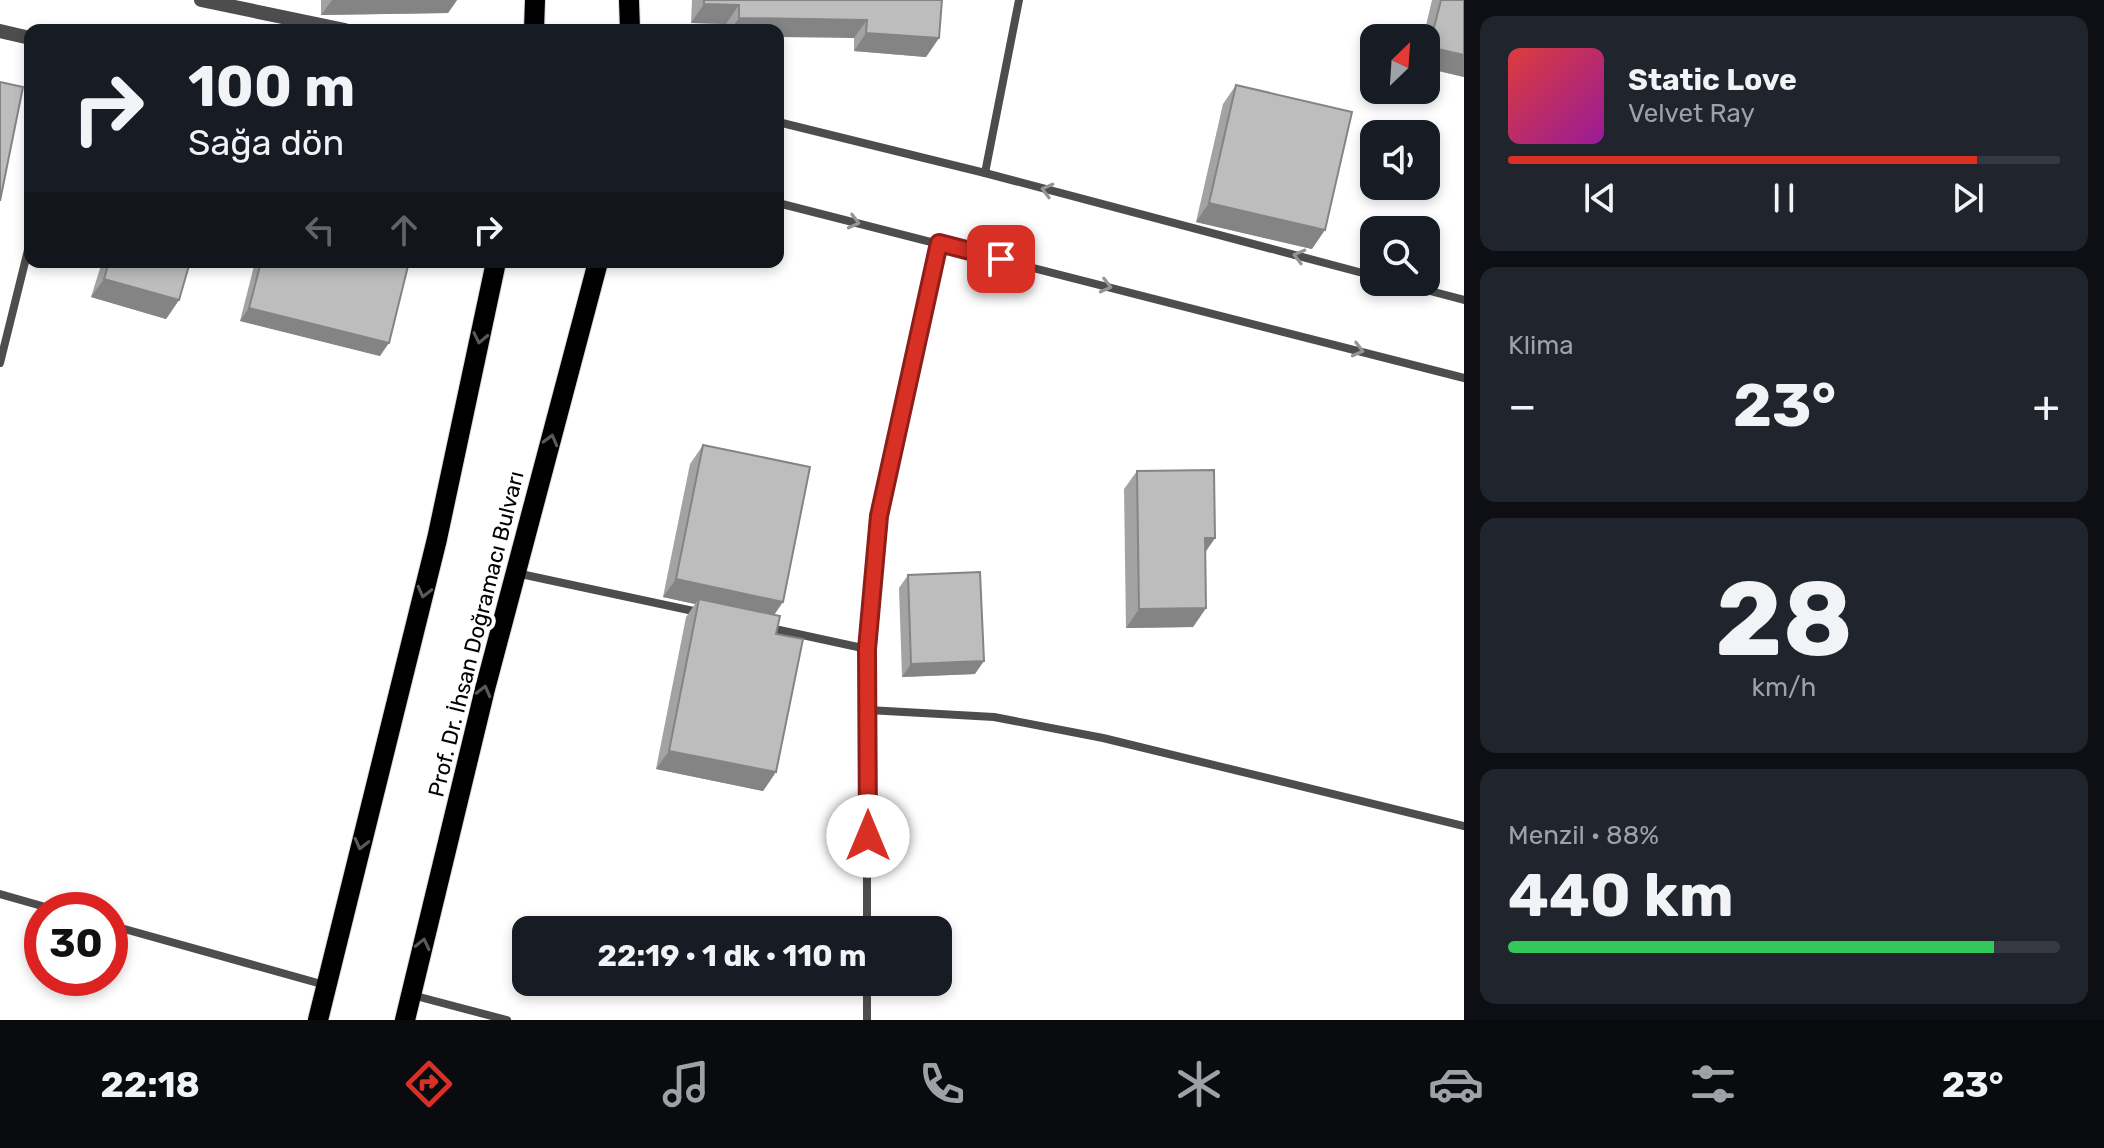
<!DOCTYPE html>
<html lang="tr">
<head>
<meta charset="utf-8">
<style>
  :root { --surface:#171b24; --page:#20242c; --text:#f1f3f6; --muted:#9ea1a6; --line:#363941; --accent:#d93025 }
  body { margin:0; font-family:Rubik,sans-serif; background:var(--page); color:var(--text); height:100vh; display:flex; flex-direction:column; font-size:30px; white-space:nowrap }
  * { box-sizing:border-box; margin:0 }
  p { font-size:26px; color:var(--muted) }
  .icon { flex:none; width:44px; height:44px; fill:none; stroke:currentColor; stroke-width:2; stroke-linecap:round; stroke-linejoin:round }
  .map { position:relative; flex:1; overflow:hidden }
  .details { display:flex; flex-direction:column; gap:16px; padding:16px; background:#0d0f14; width:640px }
  .details>* { flex:none }
  .top-card { position:absolute; left:24px; top:24px; width:760px; height:244px; border-radius:16px; box-shadow:0 4px 12px #0003; background:#171b24; color:var(--text); overflow:hidden }
  .needle { width:52px; rotate:25deg }
  .controls { position:absolute; left:1360px; top:24px; display:grid; gap:16px }
  .controls a { display:grid; place-items:center; width:80px; height:80px; border-radius:16px; background:var(--surface); box-shadow:0 4px 12px #0003; font-size:40px }
  .speed { position:absolute; left:24px; top:892px; display:flex; gap:16px; font-size:40px; font-weight:700; text-align:center }
  .speed>* { display:grid; place-content:center; width:104px; height:104px; border-radius:50%; background:var(--surface); box-shadow:0 4px 12px #0003; line-height:1 }
  .speed .limit { border:12px solid #d22; background:#fff; color:#111 }
  .pin { position:absolute; display:grid; place-items:center; width:68px; height:68px; color:#fff; margin:-34px; border-radius:16px; box-shadow:0 4px 12px #0006 }
  .me { position:absolute; width:88px; margin:-44px; rotate:0deg; stroke-linejoin:round; filter:drop-shadow(0 0 6px #0008) }
  .turn { display:flex; align-items:center; gap:28px; height:168px; padding:0 32px; font-size:36px }
  .turn .icon { width:104px; height:104px; stroke-width:2.5 }
  .turn b { display:block; font-size:56px; line-height:68px }
  .lanes { display:flex; align-items:center; height:76px; padding:0 32px; background:#0003; justify-content:center; gap:40px; direction:ltr }
  .lanes .off { opacity:.35 }
  .big { font-size:60px; font-weight:700; line-height:1.1 }
  .details .tile { flex:1; display:flex; flex-direction:column; justify-content:center; gap:12px; min-width:0; padding:0 28px; border-radius:16px; background:var(--page) }
  .details .dial { align-items:center; gap:0 }
  .dial b { font-size:104px; line-height:1 }
  .song { display:flex; align-items:center; gap:24px }
  .cover { width:96px; height:96px; border-radius:12px; background:linear-gradient(135deg,hsl(0 70% 55%),hsl(300 70% 35%)) }
  .played { height:8px; border-radius:4px; background:linear-gradient(90deg,var(--accent) 85%,var(--line) 85%) }
  .keys { display:flex; justify-content:space-around; direction:ltr }
  .heat { display:flex; justify-content:space-between; align-items:center; font-size:44px; direction:ltr }
  .charge { height:12px; border-radius:6px; background:linear-gradient(90deg,#34c759 88%,var(--line) 0) }
  .trip { position:absolute; left:512px; top:916px; width:440px; height:80px; border-radius:16px; background:var(--surface); box-shadow:0 4px 12px #0003; font-weight:700; line-height:80px; text-align:center }
  .dock { display:flex; height:128px; justify-content:space-around; align-items:center; background:#090b0e; color:var(--muted) }
  .dock .icon { width:56px; height:56px }
  .dock .on { color:var(--accent) }
  .dock b { font-size:36px; color:var(--text) }
  main { display:flex; flex:1; min-height:0 }
  .map>svg:first-child { display:block }
</style>
</head>
<body>
<main>
<div class="map">
<svg width="1464" height="1020" viewBox="0 0 1464 1020">
  <rect width="100%" height="100%" fill="#fff"/>
  <g fill="none" stroke-linecap="round" stroke-linejoin="round">
    <defs>
      <g id="primary">
        <path d="M629 0 630 30"/>
        <path d="M534 30 535 0"/>
        <path d="M318 1020 437 539 496 262"/>
        <path d="M405 1020 485 689 598 262"/>
      </g>
    </defs>
    <use href="#primary" stroke="#dbdbdb" stroke-width="22"/>
    <g stroke="#4d4d4d" stroke-width="8">
      <path d="M778 122 985 173 1374 276"/>
      <path d="M985 173 1019 0"/>
      <path d="M778 203 1464 378"/>
      <path d="M1396 282 1464 300"/>
      <path d="M0 363 30 242"/>
      <path d="M516 573 698 612"/>
      <path d="M770 628 867 649"/>
      <path d="M868 710 994 717 1103 738 1464 826"/>
      <path d="M0 894 56 910"/>
      <path d="M110 925 325 985"/>
      <path d="M867 930V649L879 516 939 243"/>
      <path d="M412 995 507 1020"/>
      <path d="M867 1020V982"/>
    </g>
    <g stroke="#4d4d4d" stroke-width="14">
      <path d="M201 0 345 30"/>
      <path d="M0 31 30 38"/>
    </g>
    <use href="#primary" stroke="#000" stroke-width="20"/>
  </g>
  <g fill="#a3a3a3">
    <path d="M321 0H457L448 13 321 15Z"/>
    <path d="M692 0H942L939 38 926 57 854 51V38L778 30H726V24L691 23Z"/>
    <path d="M1432 0H1464V77L1426 68V38H1423Z"/>
    <path d="M1236 85 1312 249 1196 222 1223 104Z"/>
    <path d="M102 262H190L179 300 166 319 91 297Z"/>
    <path d="M255 262H409L380 356 240 321Z"/>
    <path d="M703 445 774 615 776 634V772L763 791 656 769 686 617 695 604 663 597 690 464Z"/>
    <path d="M1137 471 1215 538 1205 552 1206 608 1193 627 1126 628 1124 489Z"/>
    <path d="M908 575 975 674 902 677 899 588Z"/>
  </g>
  <g fill="#848484">
    <path d="M332 0H457L448 13 321 15Z"/>
    <path d="M704 4 739 5 726 24 691 23Z"/>
    <path d="M739 18 867 20 854 38 778 37V30H730Z"/>
    <path d="M866 33 939 38 926 57 854 51Z"/>
    <path d="M1429 47 1464 55V77L1426 68V51Z"/>
    <path d="M1209 203 1325 230 1312 249 1196 222Z"/>
    <path d="M104 279 179 300 166 319 91 297Z"/>
    <path d="M249 308 389 343 380 356 240 321Z"/>
    <path d="M1205 538H1215L1202 557Z"/>
    <path d="M676 579 783 602 770 621 699 599 695 604 663 597Z"/>
    <path d="M1206 608 1193 627 1126 628 1139 609Z"/>
    <path d="M984 661 975 674 902 677 911 664Z"/>
    <path d="M669 751 776 772 763 791 656 769Z"/>
  </g>
  <g fill="#bdbdbd" stroke="#848484" stroke-width="2">
    <path d="M704 0H942L939 38 866 33 867 20 739 18V5L704 4Z"/>
    <path d="M1441 0H1464V55L1429 47Z"/>
    <path d="M0 82 23 87 0 201Z"/>
    <path d="M1236 85 1352 112 1325 230 1209 203Z"/>
    <path d="M109 262H190L179 300 104 279Z"/>
    <path d="M261 262H409L389 343 249 308Z"/>
    <path d="M703 445 810 467 783 602 676 579Z"/>
    <path d="M1214 470 1215 538H1205L1206 608 1139 609 1137 471Z"/>
    <path d="M980 572 984 661 911 664 908 575Z"/>
    <path d="M699 599 780 616 776 634 803 639 776 772 669 751Z"/>
  </g>
  <defs><path id="oneway-chevron" d="M-2-3.5L2.5 0L-2 3.5" fill="none" stroke-width="1.6" stroke-linecap="round" stroke-linejoin="round" transform="scale(2)"/></defs>
  <g stroke="#949494">
    <use href="#oneway-chevron" transform="translate(1047 190) rotate(-165)"/>
    <use href="#oneway-chevron" transform="translate(854 222) rotate(14)"/>
    <use href="#oneway-chevron" transform="translate(1299 256) rotate(-165)"/>
    <use href="#oneway-chevron" transform="translate(1106 286) rotate(14)"/>
    <use href="#oneway-chevron" transform="translate(1358 350) rotate(14)"/>
  </g>
  <g stroke="#595959">
    <use href="#oneway-chevron" transform="translate(480 338) rotate(102)"/>
    <use href="#oneway-chevron" transform="translate(551 440) rotate(-75)"/>
    <use href="#oneway-chevron" transform="translate(424 592) rotate(104)"/>
    <use href="#oneway-chevron" transform="translate(484 691) rotate(-76)"/>
    <use href="#oneway-chevron" transform="translate(361 844) rotate(104)"/>
    <use href="#oneway-chevron" transform="translate(423 944) rotate(-77)"/>
  </g>
  <g fill="none" stroke-linecap="round" stroke-linejoin="round">
    <defs>
      <path id="route" d="M868 836 867 649 879 516 939 243 1001 259"/>
    </defs>
    <use href="#route" stroke="#8d1f18" stroke-width="20"/>
    <use href="#route" stroke="#d93025" stroke-width="14"/>
  </g>
  <g text-anchor="middle" dominant-baseline="central" stroke-width="8" stroke-linejoin="round" paint-order="stroke">
    <g font-size="22" fill="#000" stroke="#fff">
      <text transform="translate(476 634) rotate(-76)">Prof. Dr. İhsan Doğramacı Bulvarı</text>
    </g>
  </g>
</svg>
<div class="controls">
<a><svg class="needle" viewBox="-14 -14 28 28"><path d="M0-13l5 13h-10z" fill="#e53935"/><path d="M0 13l5-13h-10z" fill="#9ea1a6"/></svg></a>
<a><svg class="icon" aria-label="sound" viewBox="0 0 24 24"><path d="M4 9h4l5-4v14l-5-4H4zM17 9q2 3 0 6"/></svg></a>
<a><svg class="icon" aria-label="search" viewBox="0 0 24 24"><circle cx="10" cy="10" r="6"/><path d="M15 15l6 6"/></svg></a>
</div>
<div class="speed"><div class="limit">30</div></div>
<div class="pin" style="left:1001px;top:259px;background:#d93025"><svg class="icon" aria-label="arrive" viewBox="0 0 24 24"><path d="M6 21V4h12l-3 4 3 4H6"/></svg></div>
<svg class="me" style="left:868px;top:836px" viewBox="-20 -20 40 40"><circle r="19" fill="#fff"/><path d="M0-13L10 11 0 6-10 11z" fill="#d93025"/></svg>
<div class="trip">22:19 · 1 dk · 110 m</div>
<div class="top-card">
<div class="turn"><svg class="icon" aria-label="right" viewBox="0 0 24 24"><path d="M7 20v-9h11M14 6l5 5-5 5"/></svg><div><b>100 m</b>Sağa dön</div></div>
<div class="lanes"><svg class="icon off" aria-label="left" viewBox="0 0 24 24"><path d="M17 20v-9H6M10 6l-5 5 5 5"/></svg><svg class="icon off" aria-label="ahead" viewBox="0 0 24 24"><path d="M12 20V5M6 11l6-6 6 6"/></svg><svg class="icon" aria-label="right" viewBox="0 0 24 24"><path d="M7 20v-9h11M14 6l5 5-5 5"/></svg></div>
</div>
</div>
<section class="details">
<div class="tile">
<div class="song"><i class="cover"></i><div><b>Static Love</b><p>Velvet Ray</p></div></div>
<div class="played"></div>
<div class="keys"><svg class="icon" aria-label="previous" viewBox="0 0 24 24"><path d="M18 5L8 12l10 7zM5 5v14"/></svg><svg class="icon" aria-label="pause" viewBox="0 0 24 24"><path d="M8 5v14M16 5v14"/></svg><svg class="icon" aria-label="next" viewBox="0 0 24 24"><path d="M6 5l10 7-10 7zM19 5v14"/></svg></div>
</div>
<div class="tile"><p>Klima</p>
<div class="heat"><a>−</a><b class="big">23°</b><a>+</a></div>
</div>
<div class="tile dial"><b>28</b><p>km/h</p></div>
<div class="tile"><p>Menzil · 88%</p><b class="big">440 km</b><div class="charge"></div></div>
</section>
</main>
<nav class="dock">
<b>22:18</b>
<svg class="icon on" aria-label="directions" viewBox="0 0 24 24"><path d="M12 3l9 9-9 9-9-9zM9 14v-3h6M13 9l2 2-2 2"/></svg>
<svg class="icon" aria-label="music" viewBox="0 0 24 24"><path d="M9 18V5l10-2v13"/><circle cx="6" cy="18" r="3"/><circle cx="16" cy="16" r="3"/></svg>
<svg class="icon" aria-label="phone" viewBox="0 0 24 24"><path d="M5 4h4l2 5-3 2q2 4 5 5l2-3 5 2v4C11 20 4 13 5 4z"/></svg>
<svg class="icon" aria-label="climate" viewBox="0 0 24 24"><path d="M12 3v18M4 7l16 10M4 17L20 7"/></svg>
<svg class="icon" aria-label="car" viewBox="0 0 24 24"><path d="M5 17H2v-5l4-1 3-4h7l3 4 3 1v5h-3M9 17h6M6 11h13"/><circle cx="7" cy="17" r="2"/><circle cx="17" cy="17" r="2"/></svg>
<svg class="icon" aria-label="filters" viewBox="0 0 24 24"><path d="M4 7h16M4 17h16"/><circle cx="9" cy="7" r="2"/><circle cx="15" cy="17" r="2"/></svg>
<b>23°</b>
</nav>
</body>
</html>
